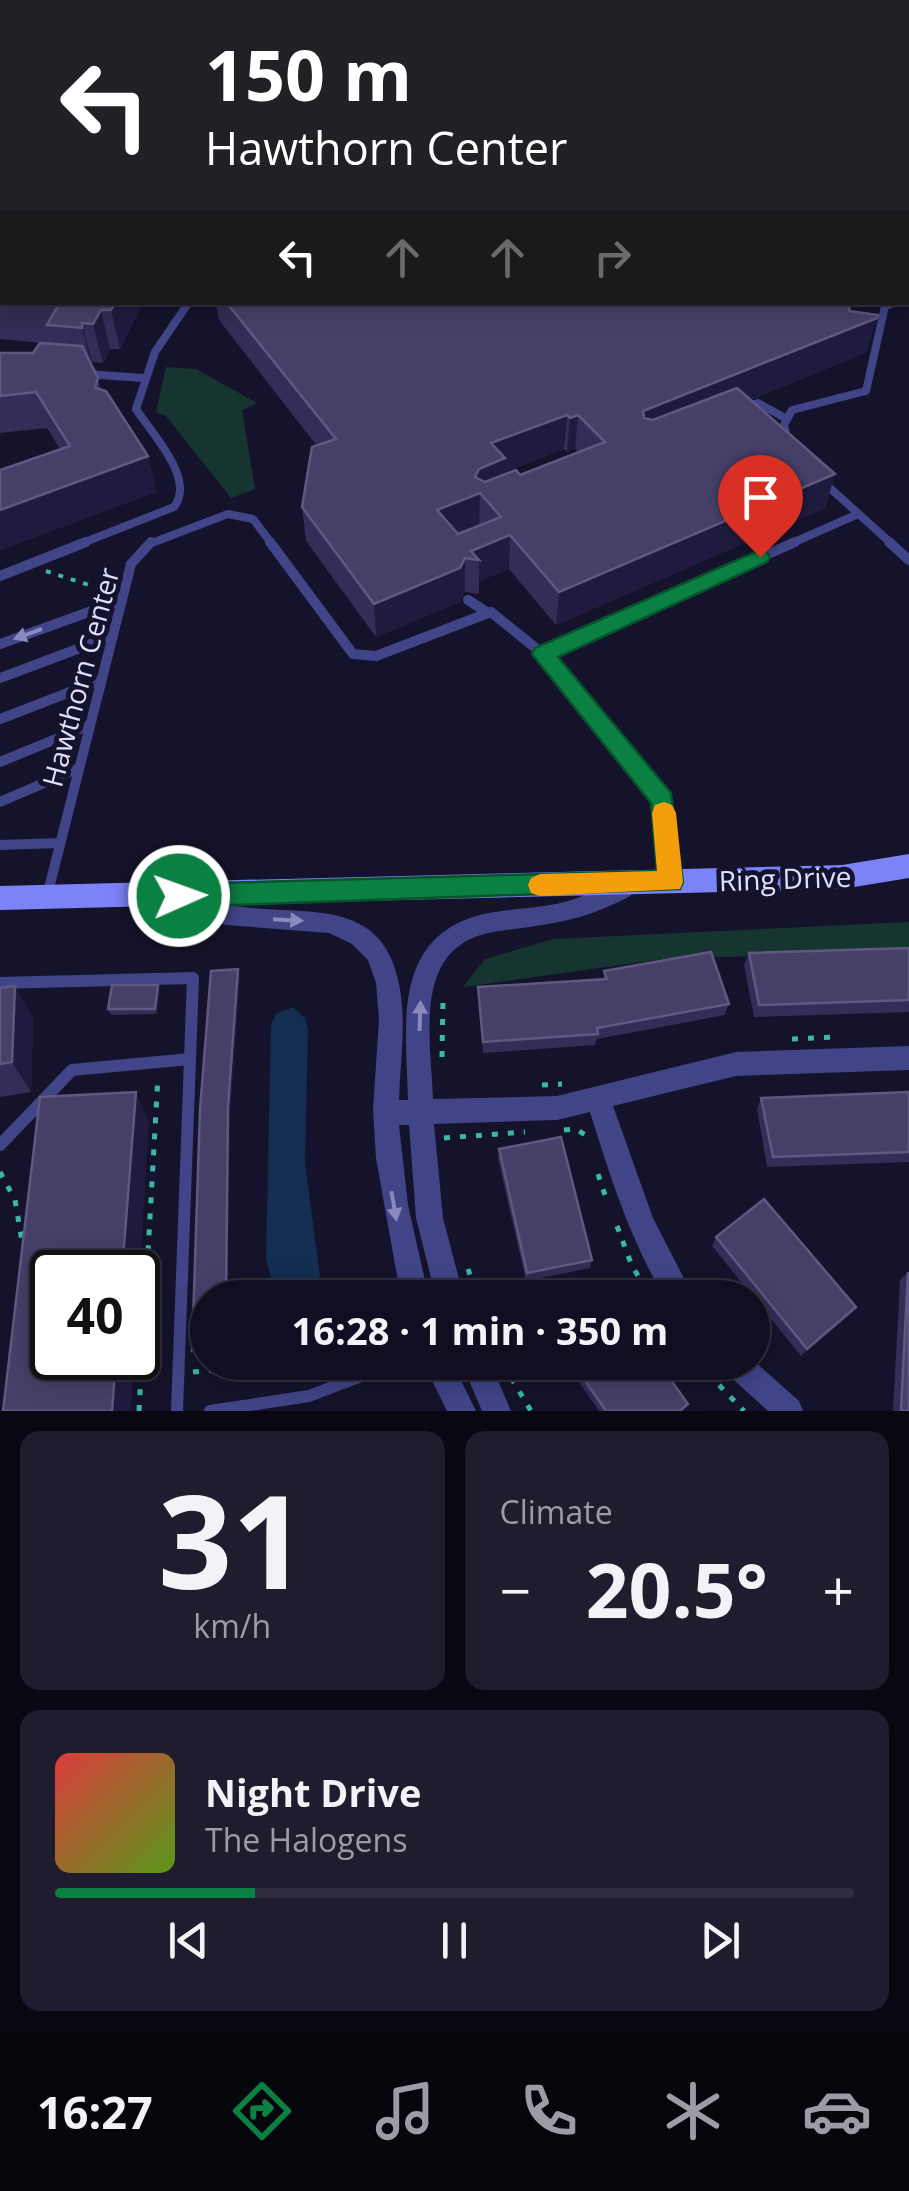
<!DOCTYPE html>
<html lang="en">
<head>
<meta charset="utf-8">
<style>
  :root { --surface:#100e20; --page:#1e1c2d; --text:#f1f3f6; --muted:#9c9ca5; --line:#302e3e; --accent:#0b8043 }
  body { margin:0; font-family:"Open Sans",sans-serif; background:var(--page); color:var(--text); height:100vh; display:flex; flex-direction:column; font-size:38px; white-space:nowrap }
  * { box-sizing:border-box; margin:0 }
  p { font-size:32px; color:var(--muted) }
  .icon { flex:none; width:55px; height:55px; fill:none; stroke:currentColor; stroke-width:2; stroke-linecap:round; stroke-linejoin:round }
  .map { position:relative; height:1411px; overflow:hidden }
  .panel { display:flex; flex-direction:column; gap:20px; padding:20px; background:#090812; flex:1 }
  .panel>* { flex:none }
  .guide { position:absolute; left:0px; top:0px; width:910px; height:305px; box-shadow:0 5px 25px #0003,0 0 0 2px var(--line); background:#202124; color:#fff; overflow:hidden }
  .speed { position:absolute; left:30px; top:1250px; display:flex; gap:20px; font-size:50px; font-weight:700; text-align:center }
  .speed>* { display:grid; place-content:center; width:130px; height:130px; border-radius:50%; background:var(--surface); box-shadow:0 5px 25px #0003,0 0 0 2px var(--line); line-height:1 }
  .speed .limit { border:5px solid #111; border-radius:15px; background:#fff; color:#111 }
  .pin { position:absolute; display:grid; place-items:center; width:85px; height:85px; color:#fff; margin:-102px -42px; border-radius:50% 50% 50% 0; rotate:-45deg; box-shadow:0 0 10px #0007 }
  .pin .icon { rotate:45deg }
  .me { position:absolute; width:110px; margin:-55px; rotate:88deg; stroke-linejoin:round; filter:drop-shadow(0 0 8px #0008) }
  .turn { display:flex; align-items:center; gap:35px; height:210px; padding:0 40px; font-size:45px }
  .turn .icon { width:130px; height:130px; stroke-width:2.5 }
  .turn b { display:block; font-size:70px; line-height:85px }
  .lanes { display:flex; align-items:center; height:95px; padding:0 40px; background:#0003; justify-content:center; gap:50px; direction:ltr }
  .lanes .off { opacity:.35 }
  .big { font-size:75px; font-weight:700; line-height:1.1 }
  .panel .tile { flex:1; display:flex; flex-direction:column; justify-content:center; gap:15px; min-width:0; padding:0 35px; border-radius:20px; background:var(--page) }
  .panel .dial { align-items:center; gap:0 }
  .dial b { font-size:130px; line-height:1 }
  .song { display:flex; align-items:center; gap:30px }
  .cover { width:120px; height:120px; border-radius:15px; background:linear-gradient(135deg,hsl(0 70% 55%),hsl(90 70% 35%)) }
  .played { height:10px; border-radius:5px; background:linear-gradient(90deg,var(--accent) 25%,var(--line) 25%) }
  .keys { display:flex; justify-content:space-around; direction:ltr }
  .heat { display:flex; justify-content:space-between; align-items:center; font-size:55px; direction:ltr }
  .panel .tiles { flex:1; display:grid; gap:20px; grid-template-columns:1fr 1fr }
  .tile:last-child { grid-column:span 2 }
  .trip { position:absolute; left:190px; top:1280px; width:580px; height:100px; border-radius:50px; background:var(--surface); box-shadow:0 5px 25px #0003,0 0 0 2px var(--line); font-weight:700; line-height:100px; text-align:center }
  .menu { display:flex; height:160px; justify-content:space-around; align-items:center; background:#06060d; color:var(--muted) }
  .menu .icon { width:70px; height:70px }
  .menu .on { color:var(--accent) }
  .menu b { font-size:45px; color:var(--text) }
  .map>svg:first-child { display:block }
</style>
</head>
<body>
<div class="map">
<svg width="909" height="1411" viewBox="0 0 909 1411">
  <rect width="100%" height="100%" fill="#15132b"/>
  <g fill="#163531">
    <path d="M166 367 196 369 257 403 242 410 255 489 231 498 166 416 156 412Z"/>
    <path d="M909 922V952L670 958 463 987 485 959 553 939Z"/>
  </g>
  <path fill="#132e50" d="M293 1007 305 1018 308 1028 305 1163 320 1277 309 1295 276 1297 266 1259 271 1024 277 1013Z"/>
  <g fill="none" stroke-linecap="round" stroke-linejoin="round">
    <path stroke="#39b8a6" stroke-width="4" stroke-dasharray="5 8" stroke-linecap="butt" d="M46 571 107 591"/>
    <g stroke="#39b8a6" stroke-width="5" stroke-dasharray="6 10" stroke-linecap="butt">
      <path d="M792 1039 837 1037"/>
      <path d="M442 1057 443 997"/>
      <path d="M542 1085 562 1084"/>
      <path d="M564 1130 576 1129 587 1136"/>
      <path d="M444 1138 525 1132"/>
      <path d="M0 1172 15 1200 23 1247"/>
      <path d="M598 1174 606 1198"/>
      <path d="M617 1226 632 1266 649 1293"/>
      <path d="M468 1269 478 1298"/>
      <path d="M697 1362 744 1411"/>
      <path d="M503 1364 531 1411"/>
      <path d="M193 1372 303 1362"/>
      <path d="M139 1411 158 1076"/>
    </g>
    <g stroke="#414487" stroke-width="6">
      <path d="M9 2 78 0"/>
      <path d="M0 30 2 19"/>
    </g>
    <g stroke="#414487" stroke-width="8">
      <path d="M86 374 143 378"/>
      <path d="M744 408 758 403 787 419"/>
      <path d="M788 442 784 425 792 410 866 391 885 306 896 302"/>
      <path d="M821 480 892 544"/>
      <path d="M80 544 174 507C196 479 152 434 136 409L155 352 189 302"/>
      <path d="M149 544 228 514 253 519 272 544"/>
      <path d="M790 544 858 514"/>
    </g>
    <g stroke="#414487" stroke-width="10">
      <path d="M270 542 353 654 376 656 491 612 543 654"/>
      <path d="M889 542 909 560"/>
      <path d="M0 576 86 542"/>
      <path d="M468 600 488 613"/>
      <path d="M0 644 122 600"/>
      <path d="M0 678 112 636"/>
      <path d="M0 719 101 680"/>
      <path d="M0 762 90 725"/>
      <path d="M0 802 79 768"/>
      <path d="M0 845 60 843"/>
      <path d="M671 880 663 800 543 654 795 542"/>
      <path d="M47 896 131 564 151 542"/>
    </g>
    <g stroke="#414487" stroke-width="12">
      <path d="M0 983 193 978 177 1411"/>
      <path d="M0 1145 72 1070 190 1059"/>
      <path d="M210 1411 309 1396 398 1362"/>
    </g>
    <g fill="#414487" fill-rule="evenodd">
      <path d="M631 873 639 876 642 883C636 896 618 902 605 908 568 924 532 926 493 932 411 946 431 1039 433 1099L557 1096 736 1052 909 1046V1070L736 1076 613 1106 653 1218 694 1298H665C630 1240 610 1176 590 1112L557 1120 434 1124 443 1218 464 1298H436L416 1218 409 1125H399L408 1205 429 1298H401L376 1158 373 1110 379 1019 376 983 368 960 352 944 329 933 226 925 152 904 149 897 152 890 160 887C187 896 214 904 243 907 308 915 383 898 399 984 407 1023 400 1062 399 1100H408C406 1026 391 936 484 914 511 908 540 909 568 901 590 895 609 881 631 873Z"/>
      <path d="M752 1359 799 1401 803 1411H768L725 1372 721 1362H752Z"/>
      <path d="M423 1362H452L476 1411H447Z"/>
      <path d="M461 1362H490L511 1411H482Z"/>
    </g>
    <g fill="#7c83f7" fill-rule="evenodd">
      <path d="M909 67V77H908V68Z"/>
      <rect x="0" y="85" width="2" height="10"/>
      <rect x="0" y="144" width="2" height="10"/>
      <path d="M909 854V878L842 889 0 910V886L842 865Z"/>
    </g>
    <g fill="#b86df6" fill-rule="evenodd">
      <rect x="908" y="35" width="1" height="8"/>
      <path d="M0 66 2 67V75L0 76Z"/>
    </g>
  </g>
  <g fill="#332d57" fill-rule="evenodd">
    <path d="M0 266H2V302H143L120 349H110L103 363 92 362V366L101 389 148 456 156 492 0 550V470L60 449 47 428 0 433V353H33L52 344 0 339Z"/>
    <path d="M216 302H853L850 304 849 311 867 352 750 400 835 474 825 508 556 625 509 569 479 581V594L465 592 460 602 376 637 306 541 302 507 317 446 219 320ZM564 449 567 452 575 449 578 452 520 475H505V472Z"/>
    <path d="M909 948V1012L754 1017 744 965 749 953Z"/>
    <path d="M604 971 729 1004 725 1015 597 1039 595 1045 483 1053 478 987 603 979Z"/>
    <path d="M240 975 230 1113 208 1298V1353L195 1354 192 1351Z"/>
    <path d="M158 985 160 991 157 1014 111 1015 108 1009Z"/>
    <path d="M0 988 33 1018 31 1092 0 1097Z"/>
    <path d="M909 1092V1162L767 1167 757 1109 761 1098Z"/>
    <path d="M499 1149 592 1260 590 1268 526 1281 498 1159Z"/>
    <path d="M716 1237 849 1315 801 1356 712 1246Z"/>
    <path d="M908 1272 909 1411H893L900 1280Z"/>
    <path d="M565 1362H658L683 1411H599Z"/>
  </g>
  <g fill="#1f1b3e">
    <rect x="908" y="260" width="1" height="30"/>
    <path d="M115 302H143L120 349 111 310Z"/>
    <path d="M101 310 110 349 103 363 93 324Z"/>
    <path d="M877 318 867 352 638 445 643 411Z"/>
    <path d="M82 323 92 362V367L82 328Z"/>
    <path d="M567 415 564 449 505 472 504 492 480 493 479 527 437 544V510L475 477 491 443Z"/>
    <path d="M578 415 575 449 567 452 570 418Z"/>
    <path d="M148 456 156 492 0 550V510Z"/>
    <path d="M835 474 825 508 556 625 559 592Z"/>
    <path d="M510 535 509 569 479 581V560L471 551Z"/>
    <path d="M465 558V592L460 602 376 637 374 604Z"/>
    <path d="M238 969 240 975 230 1113 228 1298H226L228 1107Z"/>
    <path d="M158 985 160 991 157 1014 155 1009Z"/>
    <path d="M15 986 33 1018 31 1092 12 1062Z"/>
    <path d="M136 1092 149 1121 138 1304V1272H122Z"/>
    <path d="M856 1307 849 1315 801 1356 807 1349Z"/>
    <path d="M116 1358H134L131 1411H112Z"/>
  </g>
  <g fill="#464069" stroke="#5e5980" stroke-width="2.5" fill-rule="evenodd">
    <rect x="121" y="0" width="56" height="2"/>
    <path d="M685 0H783L785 2H686Z"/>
    <path d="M908 178 909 179V260H908Z"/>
    <rect x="0" y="266" width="2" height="35"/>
    <path d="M18 302H115L111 310H101L93 324 82 323V328L47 325 58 306Z"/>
    <path d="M226 302H850L849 311 878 315 877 318 643 411 644 418 653 420 737 388 835 474 559 592 510 535 471 551 479 560 465 558 460 568 374 604 302 507 312 447 336 439ZM567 415 570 418 578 415 605 442 520 475 516 470 485 482 475 477 479 469 505 458 491 443ZM480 493 501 517 458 534 437 510Z"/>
    <path d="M40 343 82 346 98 378 95 388 106 391 148 456 0 510V470L70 446 36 392 0 396V353H33Z"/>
    <path d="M909 948V1000L759 1005 749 953Z"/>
    <path d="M711 952 729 1004 597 1028 598 1034 483 1042 478 987 607 979 604 971Z"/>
    <path d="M238 969 228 1107 226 1298H208V1349L192 1351 200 1110 211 971Z"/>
    <path d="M112 985H158L155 1009H108Z"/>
    <path d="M15 986 12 1062 0 1064V988Z"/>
    <path d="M136 1092 122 1272H52V1358H116L112 1411H3L40 1097Z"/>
    <path d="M909 1092V1152L773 1157 761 1098Z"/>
    <path d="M561 1137 592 1260 527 1273 499 1149Z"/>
    <path d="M764 1199 856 1307 807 1349 716 1237Z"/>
    <path d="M908 1272 909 1411H903L901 1410Z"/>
    <path d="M602 1287 610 1298H588Z"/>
    <path d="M572 1362H658L688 1404 680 1411H606Z"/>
  </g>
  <defs><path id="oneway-solid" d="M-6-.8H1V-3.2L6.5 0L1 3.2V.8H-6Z" transform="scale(2.5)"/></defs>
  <g fill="#898abc">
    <use href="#oneway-solid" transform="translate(28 634) rotate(160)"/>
    <use href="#oneway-solid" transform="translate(288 920) rotate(3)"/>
    <use href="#oneway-solid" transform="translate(420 1016) rotate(-88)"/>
    <use href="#oneway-solid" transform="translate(394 1206) rotate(80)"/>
  </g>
  <path fill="#0b8043" stroke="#07532c" stroke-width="2.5" d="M760 550 767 552 770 557 767 562 558 657 671 793 683 882 680 889 179 907 170 903 166 896 170 888 179 884 657 871 651 803 532 654 535 648Z"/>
  <path fill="#f59e0b" d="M664 802 672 805 676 813 683 882 680 889 540 896 531 893 528 885 531 878 540 874 657 871 652 813 655 805Z"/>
  <g text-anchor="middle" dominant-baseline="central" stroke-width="10" stroke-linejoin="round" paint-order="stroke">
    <g font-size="28" fill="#e0dffd" stroke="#15132b">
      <text transform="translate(80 677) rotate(-75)">Hawthorn Center</text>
      <text transform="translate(785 878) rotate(-2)">Ring Drive</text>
    </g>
  </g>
</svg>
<div class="speed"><div class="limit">40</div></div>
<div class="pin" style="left:760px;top:557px;background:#d93025"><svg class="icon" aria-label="arrive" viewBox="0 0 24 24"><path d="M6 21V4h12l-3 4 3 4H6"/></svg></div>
<svg class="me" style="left:179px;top:896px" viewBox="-20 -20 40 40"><circle r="17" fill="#0b8043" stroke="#fff" stroke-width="3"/><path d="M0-11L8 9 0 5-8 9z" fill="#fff"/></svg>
<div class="trip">16:28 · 1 min · 350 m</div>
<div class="guide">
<div class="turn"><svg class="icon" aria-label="left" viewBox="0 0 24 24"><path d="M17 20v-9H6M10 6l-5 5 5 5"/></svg><div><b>150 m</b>Hawthorn Center</div></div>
<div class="lanes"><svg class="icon" aria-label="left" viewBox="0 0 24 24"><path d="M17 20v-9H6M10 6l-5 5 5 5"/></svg><svg class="icon off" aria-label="ahead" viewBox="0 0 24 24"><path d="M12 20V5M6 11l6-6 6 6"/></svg><svg class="icon off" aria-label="ahead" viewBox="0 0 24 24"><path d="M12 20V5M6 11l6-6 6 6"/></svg><svg class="icon off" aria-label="right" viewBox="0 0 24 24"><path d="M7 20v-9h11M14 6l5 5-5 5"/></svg></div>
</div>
</div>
<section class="panel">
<div class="tiles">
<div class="tile dial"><b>31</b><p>km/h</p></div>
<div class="tile"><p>Climate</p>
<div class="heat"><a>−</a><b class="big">20.5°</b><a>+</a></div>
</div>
<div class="tile">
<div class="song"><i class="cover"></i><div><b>Night Drive</b><p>The Halogens</p></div></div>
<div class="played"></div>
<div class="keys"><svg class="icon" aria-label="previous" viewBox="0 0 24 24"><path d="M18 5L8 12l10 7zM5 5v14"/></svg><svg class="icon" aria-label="pause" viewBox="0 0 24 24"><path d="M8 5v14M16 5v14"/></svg><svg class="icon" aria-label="next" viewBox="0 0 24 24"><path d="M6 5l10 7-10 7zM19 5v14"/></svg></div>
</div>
</div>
</section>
<nav class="menu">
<b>16:27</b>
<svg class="icon on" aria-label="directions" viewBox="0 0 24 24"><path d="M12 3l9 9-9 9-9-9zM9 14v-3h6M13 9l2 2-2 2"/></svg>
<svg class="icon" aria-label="music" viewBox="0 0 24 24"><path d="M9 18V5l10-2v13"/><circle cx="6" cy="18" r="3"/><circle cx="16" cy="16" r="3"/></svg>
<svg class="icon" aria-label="phone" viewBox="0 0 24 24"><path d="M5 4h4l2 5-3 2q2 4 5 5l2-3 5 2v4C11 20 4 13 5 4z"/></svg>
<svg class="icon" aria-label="climate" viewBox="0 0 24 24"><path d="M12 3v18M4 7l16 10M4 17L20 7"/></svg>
<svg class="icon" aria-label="car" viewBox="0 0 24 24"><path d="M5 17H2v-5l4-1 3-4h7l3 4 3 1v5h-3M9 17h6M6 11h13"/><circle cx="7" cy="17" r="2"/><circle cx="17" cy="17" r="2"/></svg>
</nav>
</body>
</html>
